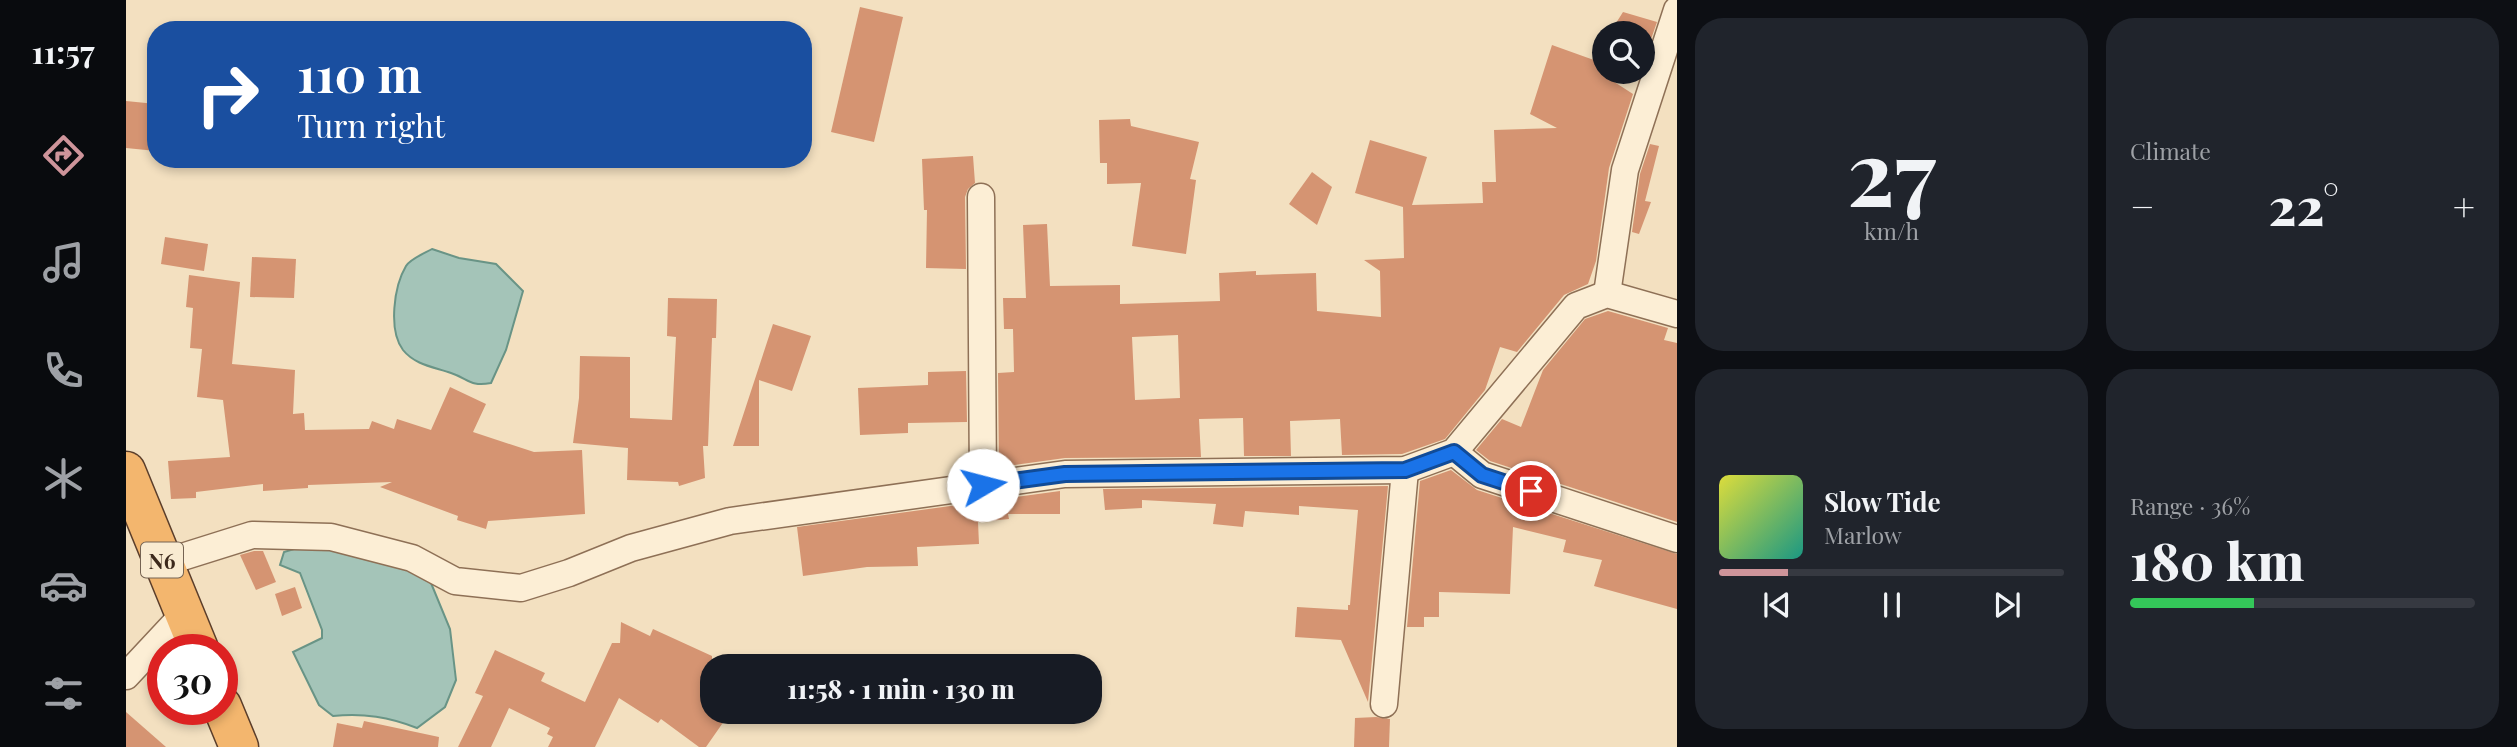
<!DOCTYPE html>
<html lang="en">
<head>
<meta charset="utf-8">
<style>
  :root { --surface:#171b24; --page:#20242c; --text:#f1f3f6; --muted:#9ea1a6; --line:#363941; --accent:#ce949a }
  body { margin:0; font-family:"Playfair Display",serif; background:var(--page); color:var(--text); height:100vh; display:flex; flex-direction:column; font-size:26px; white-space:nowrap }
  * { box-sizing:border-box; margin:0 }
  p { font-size:23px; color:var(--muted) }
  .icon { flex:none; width:38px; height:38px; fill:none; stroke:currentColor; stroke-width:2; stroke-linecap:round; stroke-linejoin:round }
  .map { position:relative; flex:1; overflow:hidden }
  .details { display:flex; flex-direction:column; gap:18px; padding:18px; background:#0d0f14; width:840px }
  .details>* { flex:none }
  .guide { position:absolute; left:21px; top:21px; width:665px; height:147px; border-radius:28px; box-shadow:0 4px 10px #0003; background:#1a4fa0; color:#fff; overflow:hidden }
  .fabs { position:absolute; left:1466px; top:21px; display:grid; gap:14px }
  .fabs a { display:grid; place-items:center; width:63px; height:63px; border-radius:50%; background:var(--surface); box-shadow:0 4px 10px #0003; font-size:35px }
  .speed { position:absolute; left:21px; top:634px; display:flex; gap:14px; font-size:35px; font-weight:700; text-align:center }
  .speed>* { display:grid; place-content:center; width:91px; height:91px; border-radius:50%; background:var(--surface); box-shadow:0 4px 10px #0003; line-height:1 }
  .speed .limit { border:10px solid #d22; background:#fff; color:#111 }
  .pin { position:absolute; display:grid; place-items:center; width:60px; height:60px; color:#fff; margin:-30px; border:4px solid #fff; border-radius:50%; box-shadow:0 2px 7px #0007 }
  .me { position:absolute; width:77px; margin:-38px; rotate:82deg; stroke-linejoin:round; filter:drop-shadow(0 0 5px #0008) }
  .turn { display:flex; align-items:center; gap:24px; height:147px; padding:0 35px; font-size:32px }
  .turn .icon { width:91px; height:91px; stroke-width:2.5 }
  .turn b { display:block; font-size:49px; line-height:60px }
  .big { font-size:52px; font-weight:800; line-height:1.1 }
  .details .tile { flex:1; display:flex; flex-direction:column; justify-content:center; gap:10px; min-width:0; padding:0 24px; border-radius:28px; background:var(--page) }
  .details .dial { align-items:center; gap:0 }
  .dial b { font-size:91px; line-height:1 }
  .song { display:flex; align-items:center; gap:21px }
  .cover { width:84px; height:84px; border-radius:10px; background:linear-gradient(135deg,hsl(60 70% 55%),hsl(170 70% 35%)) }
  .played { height:7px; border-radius:4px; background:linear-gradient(90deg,var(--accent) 20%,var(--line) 20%) }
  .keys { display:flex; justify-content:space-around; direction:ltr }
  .heat { display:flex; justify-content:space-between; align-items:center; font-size:38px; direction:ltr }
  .charge { height:10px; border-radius:5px; background:linear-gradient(90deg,#34c759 36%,var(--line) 0) }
  .details .tiles { flex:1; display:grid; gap:18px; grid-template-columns:repeat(2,1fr) }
  .trip { position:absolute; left:574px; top:654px; width:402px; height:70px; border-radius:28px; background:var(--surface); box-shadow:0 4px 10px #0003; font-weight:800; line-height:70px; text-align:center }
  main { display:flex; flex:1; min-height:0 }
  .tabs { display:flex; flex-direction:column; width:126px; justify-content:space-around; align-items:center; background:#090b0e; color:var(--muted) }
  .tabs .icon { width:49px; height:49px }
  .tabs .current { color:var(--accent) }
  .tabs b { font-size:32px; color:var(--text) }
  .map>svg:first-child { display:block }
</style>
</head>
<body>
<main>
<nav class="tabs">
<b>11:57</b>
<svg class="icon current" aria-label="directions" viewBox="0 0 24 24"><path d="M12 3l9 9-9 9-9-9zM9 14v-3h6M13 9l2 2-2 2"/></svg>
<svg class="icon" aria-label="music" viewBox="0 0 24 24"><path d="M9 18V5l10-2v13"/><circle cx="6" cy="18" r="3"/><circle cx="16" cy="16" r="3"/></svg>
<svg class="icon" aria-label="phone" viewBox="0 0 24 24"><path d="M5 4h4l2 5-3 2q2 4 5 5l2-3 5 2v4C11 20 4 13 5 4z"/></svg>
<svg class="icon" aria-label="climate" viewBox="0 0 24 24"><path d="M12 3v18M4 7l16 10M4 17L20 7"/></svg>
<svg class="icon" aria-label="car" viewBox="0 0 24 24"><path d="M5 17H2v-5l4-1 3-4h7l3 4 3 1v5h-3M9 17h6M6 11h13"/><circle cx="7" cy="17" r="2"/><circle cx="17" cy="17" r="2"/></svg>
<svg class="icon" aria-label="filters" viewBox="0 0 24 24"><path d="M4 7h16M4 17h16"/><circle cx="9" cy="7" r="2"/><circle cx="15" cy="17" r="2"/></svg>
</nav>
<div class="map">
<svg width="1551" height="747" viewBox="0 0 1551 747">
  <rect width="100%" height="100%" fill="#f3e0c0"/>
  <g fill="#a4c4b8" stroke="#699486" stroke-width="2">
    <path d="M306 249 333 258 370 264 397 291 380 350 365 383C344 387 343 379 325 373 308 367 289 365 277 350 262 330 268 286 280 266 284 259 299 253 306 249Z"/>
    <path d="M195 541 272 560 305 583 324 629 330 680 319 707 291 728C263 717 238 713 207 716L193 705 167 652 196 638V630L174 573 154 565 158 552Z"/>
  </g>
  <g fill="#d59472" fill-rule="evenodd">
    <path d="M734 7 777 17 748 142 705 132Z"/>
    <path d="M1497 12 1531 22 1524 42 1517 40V33L1485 31Z"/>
    <path d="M1426 45 1479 64V76L1507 94 1483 168 1470 261 1462 284 1438 295 1391 352 1374 347 1359 390 1319 439 1276 454 1216 455 1214 419 1164 421 1165 456H1118L1117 418 1073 419 1075 457 939 458 873 467 872 373 888 372 887 329H878L877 298H900L897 225 921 224 924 286 994 285V304L1094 301 1093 273 1130 271V275L1190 273 1191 311 1255 317 1254 271 1238 260 1278 258 1277 207 1229 193 1244 140 1301 157 1286 205 1357 203 1356 182H1370L1368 130 1431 128 1404 114ZM1052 335 1054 398 1009 400 1006 337Z"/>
    <path d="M0 101 30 104V151L0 148Z"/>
    <path d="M1004 119 1005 126 1073 142 1064 179 1070 180 1060 254 1006 246 1015 183 981 184V163H974L973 120Z"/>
    <path d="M1524 144 1533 146 1519 201 1525 202 1513 234 1506 232 1514 174Z"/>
    <path d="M847 156 849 183 842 189 839 197 840 269 800 268 801 210H798L796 159Z"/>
    <path d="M1186 172 1206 187 1191 225 1163 204Z"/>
    <path d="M39 237 82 244 78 271 35 264Z"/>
    <path d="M126 257 170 259 168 298 124 297Z"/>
    <path d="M63 275 114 282 106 364 169 370 167 414 178 413 179 430 243 429 246 421 268 429 271 419 305 430 324 387 360 404 347 432 408 452 456 450 459 514 362 521 360 529 331 520 332 516 254 487 266 482 182 485V488L137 491V484L70 492V498L45 499 42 461 104 457 97 400 71 397 76 349 64 348 67 308 60 307Z"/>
    <path d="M542 298 591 299 590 338H586L582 446H577L579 478 553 486 552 482 501 480 502 448 447 443 453 398 454 356 504 357V418L546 420 550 337 541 336Z"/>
    <path d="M1482 311 1542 328 1538 340 1551 343V522L1364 461 1350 450 1376 419 1395 427 1417 370 1459 319Z"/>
    <path d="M647 324 685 336 666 391 633 380V446H607Z"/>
    <path d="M840 371 841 422 782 423V433L734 435 732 388 802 385V372Z"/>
    <path d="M1325 470 1351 490 1551 554V609L1468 586 1476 560 1437 552 1440 540 1387 527 1384 594 1313 592V617H1298V627H1281L1294 481Z"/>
    <path d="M1262 486 1242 702 1215 640 1169 637 1171 607 1222 610V605H1224L1232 510 1173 506V515L1119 511 1117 527 1087 524 1090 504 1016 500V508L979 510 977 489Z"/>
    <path d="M934 491V514H882L883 519 852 522 853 544 791 547 792 566 741 567 677 576 671 527Z"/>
    <path d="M128 551H137L150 582 130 590 114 555Z"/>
    <path d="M169 587 176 608 156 616 149 594Z"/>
    <path d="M495 622 524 636 527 629 586 656V712L603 714 580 747H573L535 719 532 723 493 698 469 747H422L427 737 421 734 424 728 383 708 365 747H332L357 696 349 693 369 650 419 673 415 681 459 702 486 643H494Z"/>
    <path d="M0 712 40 747H0Z"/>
    <path d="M1250 717 1264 719 1263 747H1228L1229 718Z"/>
    <path d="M238 721 313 737 312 747H207L211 723 236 728Z"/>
  </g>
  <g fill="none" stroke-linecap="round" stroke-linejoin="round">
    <defs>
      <g id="minor">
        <path d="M855 197 857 485"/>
        <path d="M1481 294 1499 170 1551 10"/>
        <path d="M1328 452 1356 475 1551 539"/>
        <path d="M37 563 126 535 205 537 286 558 329 581 395 588 443 573 505 548 604 521 939 474 1279 470 1328 452 1450 306 1481 294 1551 314"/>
        <path d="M0 676 58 614"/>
        <path d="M1258 704 1279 470"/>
      </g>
      <g id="trunk">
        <path d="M0 471 73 649"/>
        <path d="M96 706 113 747"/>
      </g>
    </defs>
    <use href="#minor" stroke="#8e7056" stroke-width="29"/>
    <use href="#trunk" stroke="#5b3e2b" stroke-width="41"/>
    <use href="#minor" stroke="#fceed5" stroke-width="26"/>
    <use href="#trunk" stroke="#f3b66e" stroke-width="38"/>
  </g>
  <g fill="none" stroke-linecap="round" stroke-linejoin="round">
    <defs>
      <path id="route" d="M857 485 939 474 1279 470 1328 452 1356 475 1405 491"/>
    </defs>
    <use href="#route" stroke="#114b97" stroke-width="18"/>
    <use href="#route" stroke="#1a73e8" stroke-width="12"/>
  </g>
  <g text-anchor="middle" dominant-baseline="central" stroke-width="7" stroke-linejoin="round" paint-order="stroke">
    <rect fill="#f9ebd1" stroke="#756352" stroke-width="2" x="15" y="542.5" width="42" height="35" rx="5"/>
    <g font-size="21" font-weight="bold" fill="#3c291c">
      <text x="36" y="560">N6</text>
    </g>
  </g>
</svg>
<div class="fabs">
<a><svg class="icon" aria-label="search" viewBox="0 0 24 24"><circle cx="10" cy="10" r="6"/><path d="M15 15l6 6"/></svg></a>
</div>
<div class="speed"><div class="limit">30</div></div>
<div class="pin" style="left:1405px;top:491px;background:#d93025"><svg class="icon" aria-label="arrive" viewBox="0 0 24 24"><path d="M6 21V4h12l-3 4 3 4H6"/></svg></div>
<svg class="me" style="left:857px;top:485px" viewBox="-20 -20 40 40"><circle r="19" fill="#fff"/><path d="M0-13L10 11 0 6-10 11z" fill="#1a73e8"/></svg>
<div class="trip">11:58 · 1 min · 130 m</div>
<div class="guide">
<div class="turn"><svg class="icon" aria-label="right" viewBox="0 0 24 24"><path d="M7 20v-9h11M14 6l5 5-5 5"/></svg><div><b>110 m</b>Turn right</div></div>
</div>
</div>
<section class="details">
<div class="tiles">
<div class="tile dial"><b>27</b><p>km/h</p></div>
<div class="tile"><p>Climate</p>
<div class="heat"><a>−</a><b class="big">22°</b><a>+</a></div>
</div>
<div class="tile">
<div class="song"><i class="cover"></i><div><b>Slow Tide</b><p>Marlow</p></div></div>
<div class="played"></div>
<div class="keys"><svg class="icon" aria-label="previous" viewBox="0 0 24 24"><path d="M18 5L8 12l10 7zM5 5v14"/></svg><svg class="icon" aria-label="pause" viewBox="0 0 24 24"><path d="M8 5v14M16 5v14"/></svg><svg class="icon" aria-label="next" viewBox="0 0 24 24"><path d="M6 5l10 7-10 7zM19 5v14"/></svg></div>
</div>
<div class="tile"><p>Range · 36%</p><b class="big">180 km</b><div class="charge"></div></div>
</div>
</section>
</main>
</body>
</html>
